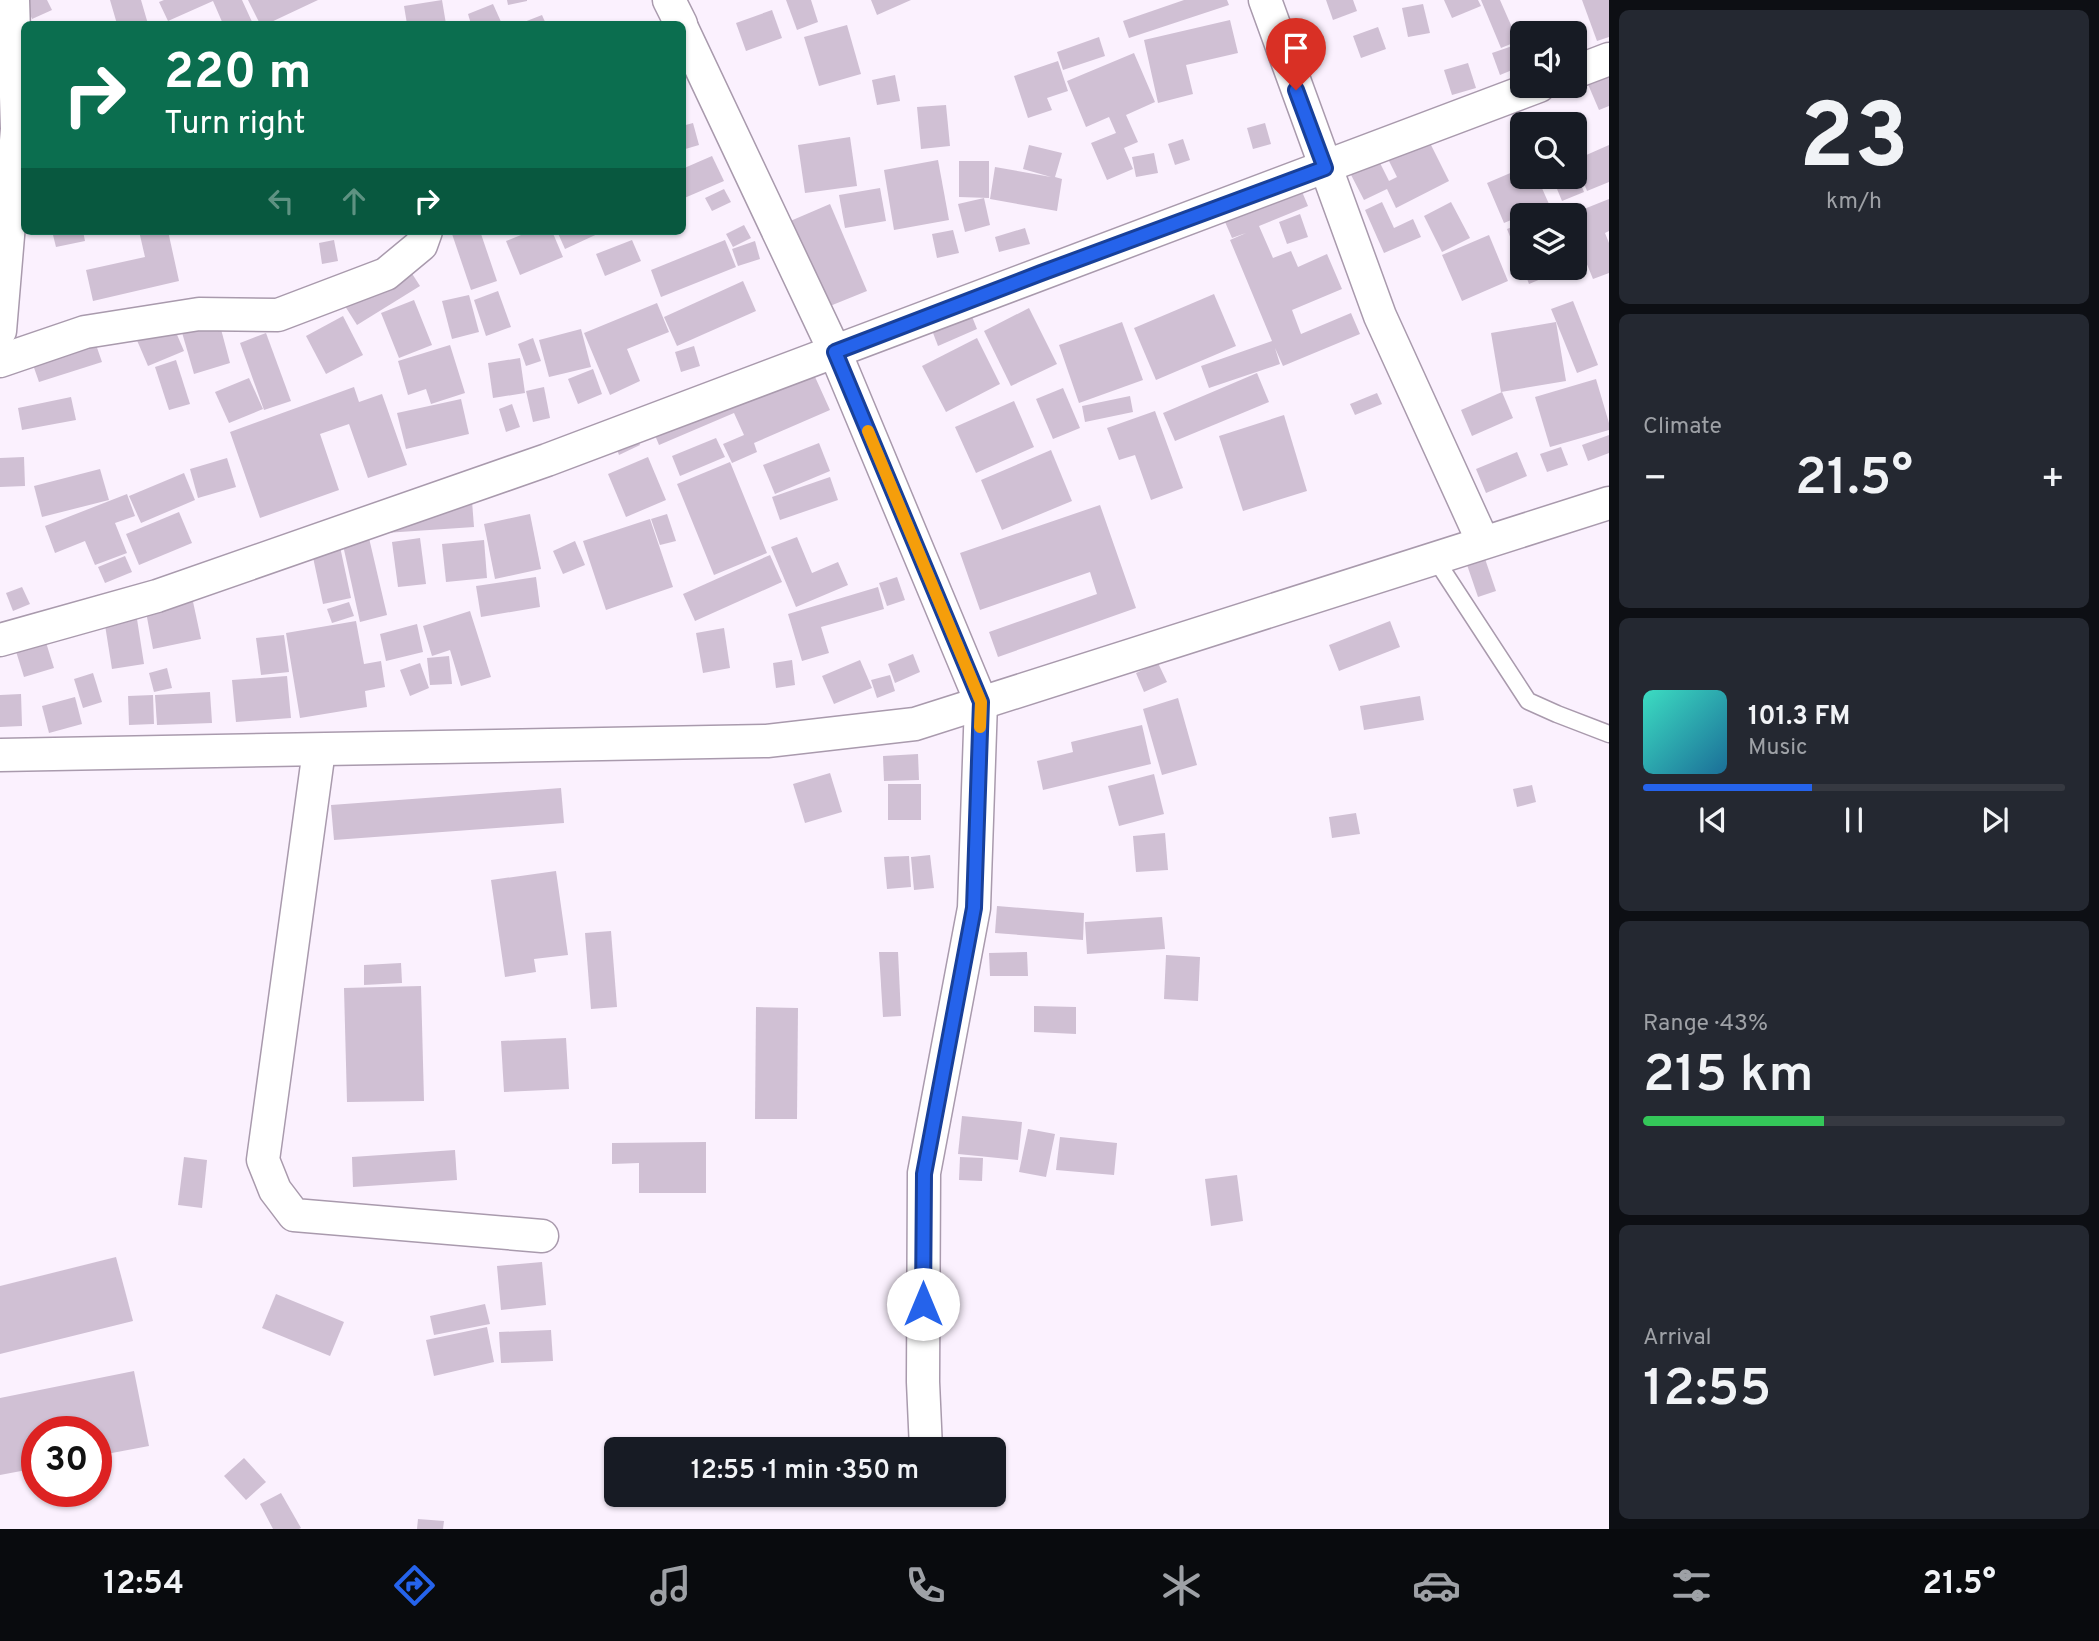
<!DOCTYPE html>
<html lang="en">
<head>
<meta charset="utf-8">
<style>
  :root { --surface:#171b24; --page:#242831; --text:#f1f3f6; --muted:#9ea1a6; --line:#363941; --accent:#2563eb }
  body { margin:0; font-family:Overpass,sans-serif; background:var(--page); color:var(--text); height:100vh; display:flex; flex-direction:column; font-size:26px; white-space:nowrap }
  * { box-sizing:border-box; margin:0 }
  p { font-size:23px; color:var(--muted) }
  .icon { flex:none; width:38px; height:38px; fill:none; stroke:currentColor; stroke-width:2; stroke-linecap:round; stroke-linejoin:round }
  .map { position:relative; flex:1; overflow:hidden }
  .side { display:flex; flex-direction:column; gap:10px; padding:10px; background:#0d0f14; width:490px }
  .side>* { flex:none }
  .banner { position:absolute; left:21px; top:21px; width:665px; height:214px; border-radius:10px; box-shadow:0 2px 5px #0004; background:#0b6e4f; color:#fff; overflow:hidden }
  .tools { position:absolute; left:1510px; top:21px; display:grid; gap:14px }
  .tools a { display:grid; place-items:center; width:77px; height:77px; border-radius:10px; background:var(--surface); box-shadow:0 2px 5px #0004; font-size:35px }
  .speed { position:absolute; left:21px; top:1416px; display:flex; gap:14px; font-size:35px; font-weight:700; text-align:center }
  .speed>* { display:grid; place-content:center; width:91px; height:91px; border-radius:50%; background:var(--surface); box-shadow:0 2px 5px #0004; line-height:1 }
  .speed .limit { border:10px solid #d22; background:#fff; color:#111 }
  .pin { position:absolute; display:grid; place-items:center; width:60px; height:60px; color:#fff; margin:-72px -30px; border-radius:50% 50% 50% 0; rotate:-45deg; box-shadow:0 0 7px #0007 }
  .pin .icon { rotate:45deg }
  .me { position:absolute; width:77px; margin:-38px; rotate:0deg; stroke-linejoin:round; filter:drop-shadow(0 0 5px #0008) }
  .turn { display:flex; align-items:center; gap:24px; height:147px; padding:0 28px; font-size:32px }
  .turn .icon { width:91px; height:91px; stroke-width:2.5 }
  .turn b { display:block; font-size:49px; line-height:60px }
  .lanes { display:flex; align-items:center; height:66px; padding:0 28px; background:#0003; justify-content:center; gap:35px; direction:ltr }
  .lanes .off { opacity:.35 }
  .big { font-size:52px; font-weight:600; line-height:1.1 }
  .side .widget { flex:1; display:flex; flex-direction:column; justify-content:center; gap:10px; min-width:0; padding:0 24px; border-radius:10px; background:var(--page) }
  .side .dial { align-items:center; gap:0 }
  .dial b { font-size:91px; line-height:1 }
  .song { display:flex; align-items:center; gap:21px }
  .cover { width:84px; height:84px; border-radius:10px; background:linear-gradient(135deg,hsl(170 70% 55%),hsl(200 70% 35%)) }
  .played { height:7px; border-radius:4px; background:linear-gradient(90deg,var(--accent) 40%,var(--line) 40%) }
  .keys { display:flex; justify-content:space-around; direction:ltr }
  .heat { display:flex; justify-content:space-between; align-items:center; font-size:38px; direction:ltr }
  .charge { height:10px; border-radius:5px; background:linear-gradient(90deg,#34c759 43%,var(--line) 0) }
  .trip { position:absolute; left:604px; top:1437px; width:402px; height:70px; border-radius:10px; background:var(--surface); box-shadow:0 2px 5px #0004; font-weight:600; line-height:70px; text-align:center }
  .tab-bar { display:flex; height:112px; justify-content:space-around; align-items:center; background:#090b0e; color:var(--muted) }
  .tab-bar .icon { width:49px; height:49px }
  .tab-bar .on { color:var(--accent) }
  .tab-bar b { font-size:32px; color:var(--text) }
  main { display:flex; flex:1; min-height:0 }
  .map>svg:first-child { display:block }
</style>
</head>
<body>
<main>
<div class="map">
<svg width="1609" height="1529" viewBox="0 0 1609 1529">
  <rect width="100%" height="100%" fill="#fbf1fe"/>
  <g fill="#d0c0d4">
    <path d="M24 0H47L52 10 32 19Z"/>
    <path d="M110 0H141L148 24H117Z"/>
    <path d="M164 0H242L253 24H223L213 1 168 21 159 2Z"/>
    <path d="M248 0H318L267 24H260Z"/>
    <path d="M442 0 446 24H407L404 6Z"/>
    <path d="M507 0H527V1L508 5Z"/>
    <path d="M786 0H811L818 22 797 30Z"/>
    <path d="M871 0H911L877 15Z"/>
    <path d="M1184 0H1227L1229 5 1129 38 1123 21Z"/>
    <path d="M1326 0H1353L1357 11 1333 20Z"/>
    <path d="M1444 0H1478L1481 6 1452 18Z"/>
    <path d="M1481 0H1500L1518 41 1501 48Z"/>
    <path d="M1582 0H1609V37L1597 41Z"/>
    <path d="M493 4 502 24H471L468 14Z"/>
    <path d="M1423 4 1430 33 1408 37 1402 8Z"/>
    <path d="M772 10 782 38 746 51 736 23Z"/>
    <path d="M542 15 546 24H519Z"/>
    <path d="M1230 20 1238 53 1186 65 1193 94 1158 103 1144 40Z"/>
    <path d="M847 25 861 74 819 86 804 37Z"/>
    <path d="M1378 27 1386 49 1361 58 1353 36Z"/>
    <path d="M1099 37 1105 56 1063 70 1057 52Z"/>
    <path d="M1521 43 1522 66 1500 75 1492 53Z"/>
    <path d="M1134 53 1155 102 1126 115 1138 142 1124 148 1133 169 1107 180 1091 143 1116 133 1109 117 1086 127 1067 81Z"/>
    <path d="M1058 61 1068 91 1047 98 1052 110 1028 118 1014 76Z"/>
    <path d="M1468 63 1476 88 1452 95 1444 70Z"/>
    <path d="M1609 73V106L1599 110 1587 82Z"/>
    <path d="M895 75 900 101 877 105 872 80Z"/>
    <path d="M946 105 950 146 921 149 917 107Z"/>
    <path d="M693 123 699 145 682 150V126Z"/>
    <path d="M1265 123 1271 144 1253 149 1247 128Z"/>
    <path d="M1424 131 1449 181 1396 208 1387 189 1364 200 1349 171 1377 157 1389 181 1397 177 1384 151Z"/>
    <path d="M850 137 857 186 805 193 798 145Z"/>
    <path d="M1183 139 1190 160 1175 165 1168 144Z"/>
    <path d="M1029 145 1062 153 1055 177 1062 179 1057 211 990 199 995 167 1051 177 1023 169Z"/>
    <path d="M1609 145V182L1587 191 1575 160Z"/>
    <path d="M1154 153 1158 173 1136 177 1132 157Z"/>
    <path d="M712 156 724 181 682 199V169Z"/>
    <path d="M938 160 949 220 894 230 884 170Z"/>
    <path d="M959 161H989V198L959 197Z"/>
    <path d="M1522 168V177H1537L1549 204 1504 223 1487 183Z"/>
    <path d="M1575 170 1584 192 1562 201 1552 177H1575Z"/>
    <path d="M1298 182 1308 206 1259 226 1273 258 1291 251 1298 267 1327 254 1342 289 1292 310 1301 334 1351 313 1360 334 1283 366 1275 348 1280 364 1209 388 1201 366 1272 341 1230 240 1246 233 1232 238 1222 215Z"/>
    <path d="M880 188 886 221 845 228 839 195Z"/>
    <path d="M724 189 731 202 712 211 705 198Z"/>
    <path d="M984 198 990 225 965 232 958 204Z"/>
    <path d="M1609 199V231L1605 233 1609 243V273L1593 279 1575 235V215H1569Z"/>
    <path d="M1382 202 1394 228 1413 219 1421 237 1384 253 1365 210Z"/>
    <path d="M1451 202 1470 238 1442 252 1424 216Z"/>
    <path d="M830 204 867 291 825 308 788 222Z"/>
    <path d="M1300 214 1308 237 1287 244 1279 222Z"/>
    <path d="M1522 223V267L1507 229Z"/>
    <path d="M744 225 751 238 733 247 726 234Z"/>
    <path d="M1025 228 1030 244 999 252 995 237Z"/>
    <path d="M953 230 959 253 937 258 932 234Z"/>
    <path d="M52 231H83L85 241 56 247Z"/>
    <path d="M139 231H168L179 281 93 301 86 270 145 257Z"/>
    <path d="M451 231H480L497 281 471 290Z"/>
    <path d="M531 231H552L563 257 520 275 506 241Z"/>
    <path d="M557 231H604L565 249Z"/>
    <path d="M1489 235 1508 281 1462 301 1442 255Z"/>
    <path d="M334 240 338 261 322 264 319 243Z"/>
    <path d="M632 240 641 261 605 276 596 254Z"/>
    <path d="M725 240 736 267 661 297 651 270Z"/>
    <path d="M755 241 760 259 738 266 732 249Z"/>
    <path d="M402 258 420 286 357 325 331 284Z"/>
    <path d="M1523 268H1567L1529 284Z"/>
    <path d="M743 281 756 311 677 346 664 317Z"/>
    <path d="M498 291 511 327 486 336 474 300Z"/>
    <path d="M1214 294 1236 346 1156 380 1134 328Z"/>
    <path d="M469 295 479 332 452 339 442 301Z"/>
    <path d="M414 300 432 345 399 358 381 313Z"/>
    <path d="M1573 301 1598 365 1577 373 1551 309Z"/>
    <path d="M657 303 669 332 627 349 640 381 610 395 584 333Z"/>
    <path d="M1029 308 1057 364 1011 386 984 331Z"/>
    <path d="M969 309 977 329 938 346 930 325Z"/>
    <path d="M169 316 184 351 148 366 133 331Z"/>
    <path d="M343 316 363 355 326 374 306 336Z"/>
    <path d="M218 318 230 363 194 374 181 329Z"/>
    <path d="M1122 322 1143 380 1079 403 1059 345Z"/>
    <path d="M1556 322 1566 381 1501 392 1491 333Z"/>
    <path d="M581 329 591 367 549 377 539 340Z"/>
    <path d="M266 333 291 401 264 410 240 343Z"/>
    <path d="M533 338 541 361 526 366 518 344Z"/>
    <path d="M977 338 1000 384 946 412 922 366Z"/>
    <path d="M94 339 102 362 39 382 31 359Z"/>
    <path d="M450 345 465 393 431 404 426 389 408 395 398 361Z"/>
    <path d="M694 346 700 366 681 372 675 352Z"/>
    <path d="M520 358 525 393 493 398 488 363Z"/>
    <path d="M176 360 190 404 169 410 155 367Z"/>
    <path d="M811 368 830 410 754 443 757 452 732 463 723 444 744 435 734 413 659 445 647 416Z"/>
    <path d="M593 369 602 394 578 404 568 379Z"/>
    <path d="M1257 373 1269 402 1175 441 1163 413Z"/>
    <path d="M249 378 263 409 229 423 215 392Z"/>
    <path d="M1596 379 1609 423V430L1550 447 1535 397Z"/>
    <path d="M354 387 359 402 382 394 407 465 368 478 349 424 320 434 339 490 260 518 230 432Z"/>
    <path d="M544 387 550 418 533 422 526 391Z"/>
    <path d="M1063 388 1080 428 1053 439 1036 399Z"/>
    <path d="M1502 392 1513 418 1472 436 1461 410Z"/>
    <path d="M1377 393 1382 404 1355 415 1350 404Z"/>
    <path d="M1130 396 1133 412 1085 422 1082 406Z"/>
    <path d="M71 397 76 420 22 430 18 408Z"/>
    <path d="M461 399 469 434 406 449 397 413Z"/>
    <path d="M1014 401 1034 447 976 473 955 427Z"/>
    <path d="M512 404 520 427 506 432 499 409Z"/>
    <path d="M1155 411 1183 488 1151 500 1135 455 1119 460 1107 428Z"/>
    <path d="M1284 415 1307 491 1243 511 1219 436Z"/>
    <path d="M633 428 640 445 619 455 612 437Z"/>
    <path d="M1609 435V453L1588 461 1582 445Z"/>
    <path d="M716 438 725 457 680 476 672 456Z"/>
    <path d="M819 443 830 471 775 494 763 465Z"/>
    <path d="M1561 447 1568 465 1547 472 1540 454Z"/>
    <path d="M1051 450 1072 501 1002 530 981 480Z"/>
    <path d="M1517 452 1527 476 1486 493 1476 469Z"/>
    <path d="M24 457 25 486 0 487V458Z"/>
    <path d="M648 457 666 500 626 517 608 474Z"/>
    <path d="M227 458 236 487 198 498 190 469Z"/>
    <path d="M730 462 767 553 714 575 677 484Z"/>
    <path d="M100 469 109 500 42 517 34 486Z"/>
    <path d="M184 473 195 500 141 523 129 496Z"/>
    <path d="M830 477 838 500 780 520 772 497Z"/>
    <path d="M127 494 135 516 115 523 127 553 95 565 85 541 55 553 45 526Z"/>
    <path d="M472 501 474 527 385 533 383 507Z"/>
    <path d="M1100 505 1136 608 998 657 989 632 1097 594 1090 572 980 610 960 553Z"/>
    <path d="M179 512 192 543 139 565 126 534Z"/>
    <path d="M530 514 541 569 495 579 484 524Z"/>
    <path d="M667 514 676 541 660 545 651 519Z"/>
    <path d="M650 519 673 587 606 610 583 541Z"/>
    <path d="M365 521 387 615 360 622 339 527Z"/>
    <path d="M797 537 812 573 838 562 848 585 796 607 771 547Z"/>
    <path d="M420 538 426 584 398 587 392 542Z"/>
    <path d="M484 540 487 578 446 582 442 544Z"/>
    <path d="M575 541 585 565 563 574 553 551Z"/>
    <path d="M339 542 351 598 323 604 311 548Z"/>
    <path d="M1482 550 1496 591 1478 597 1464 556Z"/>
    <path d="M770 555 782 582 695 621 683 594Z"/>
    <path d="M125 556 132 572 105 583 98 567Z"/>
    <path d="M536 577 540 607 481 617 476 586Z"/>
    <path d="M897 577 905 600 887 606 879 583Z"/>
    <path d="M22 587 30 604 13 611 6 593Z"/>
    <path d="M878 587 884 609 821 627 829 653 802 661 788 614Z"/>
    <path d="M192 597 201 639 153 649 145 607Z"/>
    <path d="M349 602 354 616 332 623 327 609Z"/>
    <path d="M470 611 491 677 461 686 450 650 432 656 423 626Z"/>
    <path d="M137 619 144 664 112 669 105 625Z"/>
    <path d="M356 621 364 664 381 661 385 687 365 691 367 707 300 718 286 633Z"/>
    <path d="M1390 621 1400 647 1339 671 1329 645Z"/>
    <path d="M417 624 423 652 386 661 380 634Z"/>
    <path d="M724 628 730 668 703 673 696 633Z"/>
    <path d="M284 635 289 672 261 675 256 638Z"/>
    <path d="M44 636 54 668 24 677 14 645Z"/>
    <path d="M913 654 920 672 895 683 888 664Z"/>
    <path d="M449 656 452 684 430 685 427 658Z"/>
    <path d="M792 660 795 685 776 688 773 663Z"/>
    <path d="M860 660 872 688 834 704 822 676Z"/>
    <path d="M420 663 429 688 410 696 400 670Z"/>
    <path d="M1158 663 1167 682 1144 692 1136 673Z"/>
    <path d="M167 668 172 688 154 692 149 673Z"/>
    <path d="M93 673 102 702 83 708 74 679Z"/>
    <path d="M890 675 895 691 877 698 871 680Z"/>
    <path d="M287 676 291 718 236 722 232 680Z"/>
    <path d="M210 692 212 723 157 725 155 695Z"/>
    <path d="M21 694 22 726 0 727V695Z"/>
    <path d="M153 695 154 724 129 725 128 696Z"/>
    <path d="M1420 696 1424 720 1364 730 1360 706Z"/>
    <path d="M75 697 82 724 49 733 42 706Z"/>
    <path d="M1178 698 1197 765 1162 775 1143 709Z"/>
    <path d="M1142 725 1151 764 1043 790 1037 761 1073 752 1071 742Z"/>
    <path d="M918 754 919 780 884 781 883 756Z"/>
    <path d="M830 773 842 812 805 823 793 784Z"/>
    <path d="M1154 774 1164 814 1119 826 1108 786Z"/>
    <rect x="888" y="784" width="33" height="36"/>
    <path d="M1532 785 1536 802 1517 807 1513 789Z"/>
    <path d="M561 788 564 823 334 840 331 805Z"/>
    <path d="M1356 813 1360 834 1332 838 1329 817Z"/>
    <path d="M1165 833 1168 870 1136 872 1133 836Z"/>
    <path d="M930 855 934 888 914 890 911 857Z"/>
    <path d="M909 856 911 887 887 889 884 857Z"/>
    <path d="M556 871 568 955 534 959 536 972 505 977 491 880Z"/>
    <path d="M997 906 1084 913 1083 940 995 933Z"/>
    <path d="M1162 917 1165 949 1087 954 1085 922Z"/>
    <path d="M611 931 617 1007 591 1009 585 933Z"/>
    <path d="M879 952H898L901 1016 883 1017Z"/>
    <path d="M1027 952 1028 976H990L989 953Z"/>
    <path d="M1166 955 1200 957 1198 1001 1164 999Z"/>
    <path d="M401 963 402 983 364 985V965Z"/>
    <path d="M421 986 424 1101 347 1102 344 988Z"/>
    <path d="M1034 1006 1076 1007V1034L1034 1032Z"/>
    <path d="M756 1007 798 1008 797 1119H755Z"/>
    <path d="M566 1038 569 1089 504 1092 501 1041Z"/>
    <path d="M962 1116 1022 1122 1018 1160 958 1154Z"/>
    <path d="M1028 1129 1055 1134 1046 1177 1019 1172Z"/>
    <path d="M1060 1137 1117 1143 1114 1175 1056 1170Z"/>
    <path d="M706 1142V1193H639V1163L612 1164V1143Z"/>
    <path d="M455 1150 457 1180 353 1187 352 1157Z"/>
    <path d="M184 1157 207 1160 202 1208 178 1205Z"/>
    <path d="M960 1157 983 1158 982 1181 959 1180Z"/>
    <path d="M1237 1175 1243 1221 1211 1226 1205 1179Z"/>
    <path d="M116 1257 133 1321 0 1354V1286Z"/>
    <path d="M542 1262 546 1305 501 1310 497 1266Z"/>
    <path d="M276 1294 344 1322 330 1356 262 1328Z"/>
    <path d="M485 1304 490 1324 434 1335 430 1316Z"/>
    <path d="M487 1327 494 1362 434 1376 426 1340Z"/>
    <path d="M551 1330 553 1361 501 1363 499 1332Z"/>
    <path d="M134 1371 149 1446 96 1456V1432H37V1468L0 1475V1398Z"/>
    <path d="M244 1458 266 1482 246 1500 224 1476Z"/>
    <path d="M281 1493 301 1528 299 1529H273L260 1504Z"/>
    <path d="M418 1519 444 1521 443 1529H417Z"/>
  </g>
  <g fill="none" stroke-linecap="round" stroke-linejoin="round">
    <defs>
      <path id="service" d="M1434 557 1528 701 1557 714 1609 734"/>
      <g id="minor">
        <path d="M669 0 681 24"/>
        <path d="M1265 0 1380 316 1483 542"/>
        <path d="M682 28 835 352 981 702 974 908 924 1173 923 1382 926 1449"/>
        <path d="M1575 72 1609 59"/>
        <path d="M0 331 17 129 13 0"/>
        <path d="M0 361 85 332 199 314 278 315 386 274 421 245 426 231"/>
        <path d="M0 640 157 596 547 460 1539 86"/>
        <path d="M319 750 263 1160 275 1190 294 1215 542 1236"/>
        <path d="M0 755 767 741 915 724 1609 503"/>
      </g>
    </defs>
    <use href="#service" stroke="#a99aad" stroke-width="19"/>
    <use href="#minor" stroke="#a99aad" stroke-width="35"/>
    <use href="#service" stroke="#fff" stroke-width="16"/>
    <use href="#minor" stroke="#fff" stroke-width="32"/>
  </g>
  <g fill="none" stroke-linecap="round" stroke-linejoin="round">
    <defs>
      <path id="route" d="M923 1304 924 1174 974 908 981 702 835 352 1041 273 1325 168 1296 90"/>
    </defs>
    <use href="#route" stroke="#184099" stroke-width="18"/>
    <use href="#route" stroke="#2563eb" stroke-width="12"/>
    <path stroke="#f59e0b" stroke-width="12" d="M868 431 981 702 980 727"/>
  </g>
</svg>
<div class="tools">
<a><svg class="icon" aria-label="sound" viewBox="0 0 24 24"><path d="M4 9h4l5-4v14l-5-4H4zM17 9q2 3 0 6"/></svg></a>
<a><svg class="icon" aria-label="search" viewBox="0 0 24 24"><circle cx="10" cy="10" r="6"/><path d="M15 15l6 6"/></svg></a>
<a><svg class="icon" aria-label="layers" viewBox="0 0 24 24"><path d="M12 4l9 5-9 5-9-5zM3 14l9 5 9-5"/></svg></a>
</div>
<div class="speed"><div class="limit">30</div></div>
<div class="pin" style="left:1296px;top:90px;background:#d93025"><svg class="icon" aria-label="arrive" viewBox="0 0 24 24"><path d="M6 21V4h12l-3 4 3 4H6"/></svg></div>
<svg class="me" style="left:923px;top:1304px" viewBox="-20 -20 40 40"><circle r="19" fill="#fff"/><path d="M0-13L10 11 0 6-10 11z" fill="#2563eb"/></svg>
<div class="trip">12:55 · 1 min · 350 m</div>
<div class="banner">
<div class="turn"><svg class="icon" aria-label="right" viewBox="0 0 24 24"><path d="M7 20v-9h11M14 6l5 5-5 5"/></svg><div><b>220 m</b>Turn right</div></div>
<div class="lanes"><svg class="icon off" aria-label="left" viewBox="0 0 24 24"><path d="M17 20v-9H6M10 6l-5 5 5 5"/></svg><svg class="icon off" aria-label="ahead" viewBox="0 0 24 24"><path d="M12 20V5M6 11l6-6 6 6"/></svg><svg class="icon" aria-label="right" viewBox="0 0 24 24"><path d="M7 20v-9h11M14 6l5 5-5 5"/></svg></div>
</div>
</div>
<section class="side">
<div class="widget dial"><b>23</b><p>km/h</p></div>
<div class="widget"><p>Climate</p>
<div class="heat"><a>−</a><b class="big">21.5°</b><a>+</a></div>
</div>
<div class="widget">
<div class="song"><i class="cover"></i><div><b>101.3 FM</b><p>Music</p></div></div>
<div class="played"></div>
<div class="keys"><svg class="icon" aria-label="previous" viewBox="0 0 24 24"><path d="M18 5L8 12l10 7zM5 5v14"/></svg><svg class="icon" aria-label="pause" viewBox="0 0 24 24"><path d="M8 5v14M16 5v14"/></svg><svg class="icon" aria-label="next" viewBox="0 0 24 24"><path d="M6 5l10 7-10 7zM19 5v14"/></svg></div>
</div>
<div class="widget"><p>Range · 43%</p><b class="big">215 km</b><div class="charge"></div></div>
<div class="widget"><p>Arrival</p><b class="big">12:55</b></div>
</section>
</main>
<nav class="tab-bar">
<b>12:54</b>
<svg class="icon on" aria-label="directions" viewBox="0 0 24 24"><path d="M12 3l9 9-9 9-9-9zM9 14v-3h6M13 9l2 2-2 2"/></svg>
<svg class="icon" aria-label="music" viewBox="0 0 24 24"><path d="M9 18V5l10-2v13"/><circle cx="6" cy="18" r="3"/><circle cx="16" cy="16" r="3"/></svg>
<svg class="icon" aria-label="phone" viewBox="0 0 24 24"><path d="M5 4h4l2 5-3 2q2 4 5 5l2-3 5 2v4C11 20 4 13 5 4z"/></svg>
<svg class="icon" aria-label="climate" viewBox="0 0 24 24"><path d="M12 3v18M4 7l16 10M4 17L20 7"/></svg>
<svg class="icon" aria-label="car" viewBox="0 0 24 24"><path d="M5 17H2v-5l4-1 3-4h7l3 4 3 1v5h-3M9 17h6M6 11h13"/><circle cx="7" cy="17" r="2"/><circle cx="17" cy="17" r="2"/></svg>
<svg class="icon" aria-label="filters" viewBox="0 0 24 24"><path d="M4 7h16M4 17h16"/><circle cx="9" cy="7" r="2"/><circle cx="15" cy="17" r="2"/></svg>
<b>21.5°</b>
</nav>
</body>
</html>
